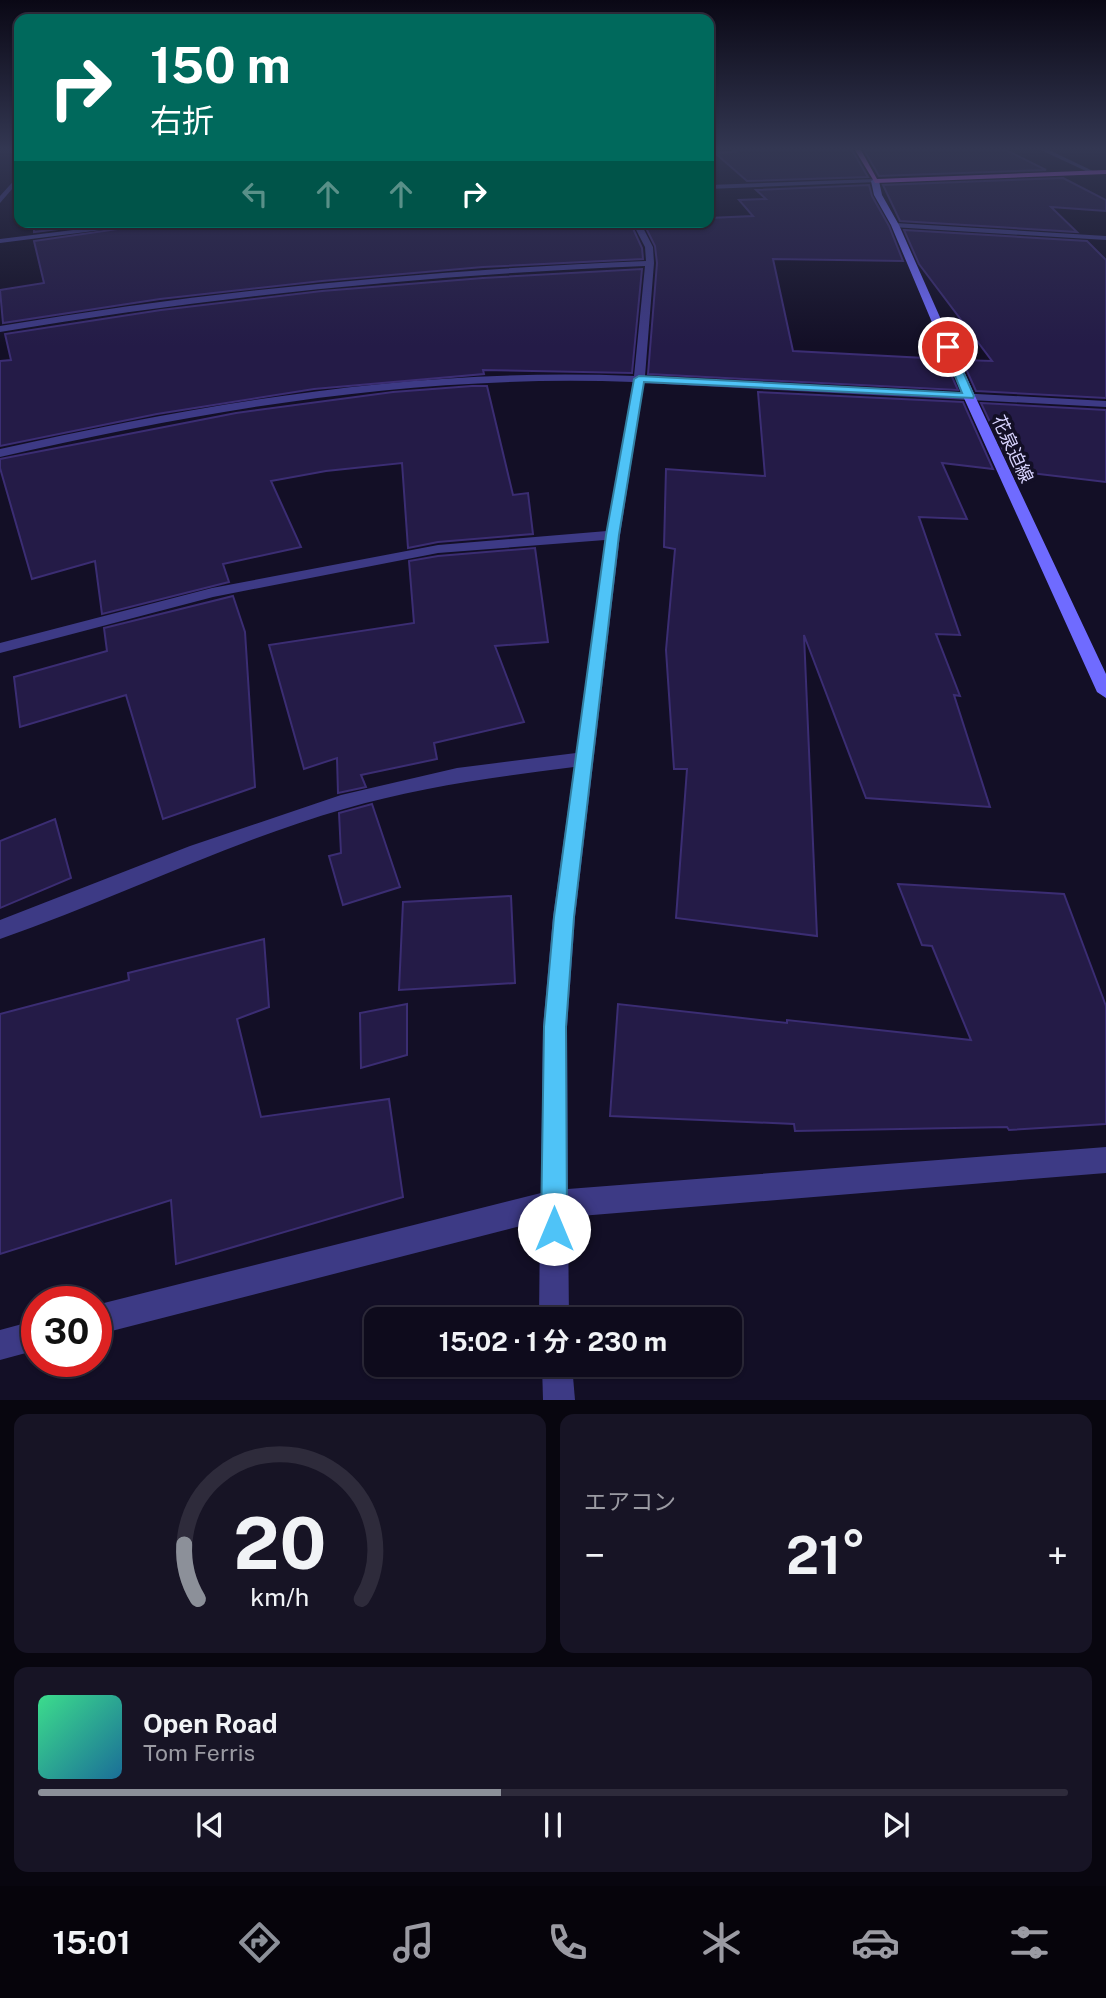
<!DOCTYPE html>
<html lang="ja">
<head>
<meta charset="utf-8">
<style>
  :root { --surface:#0e0b1c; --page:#171425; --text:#f1f3f6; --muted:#9b9ba3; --line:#2e2b3b; --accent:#8c9099 }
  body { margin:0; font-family:"Public Sans","Noto Sans JP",sans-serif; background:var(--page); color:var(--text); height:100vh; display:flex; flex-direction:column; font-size:26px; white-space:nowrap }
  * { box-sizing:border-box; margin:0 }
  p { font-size:23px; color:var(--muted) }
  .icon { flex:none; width:38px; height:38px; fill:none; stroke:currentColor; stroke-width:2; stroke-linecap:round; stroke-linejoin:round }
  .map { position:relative; height:1400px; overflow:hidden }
  .side { display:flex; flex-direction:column; gap:14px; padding:14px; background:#08060f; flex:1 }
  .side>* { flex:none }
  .guide { position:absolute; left:14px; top:14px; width:700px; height:214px; border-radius:14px; box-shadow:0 2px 5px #0004,0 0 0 2px var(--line); background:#00695c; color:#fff; overflow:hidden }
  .speed { position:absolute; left:21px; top:1286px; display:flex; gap:14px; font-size:35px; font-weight:700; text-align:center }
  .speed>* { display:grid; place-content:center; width:91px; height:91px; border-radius:50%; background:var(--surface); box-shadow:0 2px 5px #0004,0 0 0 2px var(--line); line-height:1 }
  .speed .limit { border:10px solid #d22; background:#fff; color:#111 }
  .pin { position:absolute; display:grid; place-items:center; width:60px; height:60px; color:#fff; margin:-30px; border:4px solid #fff; border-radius:50%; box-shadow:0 2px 7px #0007 }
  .me { position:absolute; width:77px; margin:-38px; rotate:0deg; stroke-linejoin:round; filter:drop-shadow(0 0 5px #0008) }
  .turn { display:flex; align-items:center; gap:24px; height:147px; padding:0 21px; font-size:32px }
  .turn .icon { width:91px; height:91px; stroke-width:2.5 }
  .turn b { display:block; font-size:49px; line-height:60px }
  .lanes { display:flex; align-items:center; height:66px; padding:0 21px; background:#0003; justify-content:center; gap:35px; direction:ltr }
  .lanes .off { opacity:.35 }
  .big { font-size:52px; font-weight:700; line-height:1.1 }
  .side .widget { flex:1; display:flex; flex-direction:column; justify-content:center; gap:10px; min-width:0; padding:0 24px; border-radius:14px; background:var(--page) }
  .side .dial { align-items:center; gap:0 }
  .dial svg { height:182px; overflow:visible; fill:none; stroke:var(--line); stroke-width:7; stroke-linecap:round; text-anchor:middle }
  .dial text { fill:var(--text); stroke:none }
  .song { display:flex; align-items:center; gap:21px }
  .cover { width:84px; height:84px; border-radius:10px; background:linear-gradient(135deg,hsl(150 70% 55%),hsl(200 70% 35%)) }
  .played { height:7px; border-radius:4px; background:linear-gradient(90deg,var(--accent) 45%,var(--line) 45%) }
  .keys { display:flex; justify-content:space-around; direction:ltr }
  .heat { display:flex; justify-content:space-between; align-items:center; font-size:38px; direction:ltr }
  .side .tiles { flex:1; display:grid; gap:14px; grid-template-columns:1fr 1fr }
  .widget:last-child { grid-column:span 2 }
  .trip { position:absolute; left:364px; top:1307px; width:378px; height:70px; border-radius:14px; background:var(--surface); box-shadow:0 2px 5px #0004,0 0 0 2px var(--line); font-weight:700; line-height:70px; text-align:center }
  .tabs { display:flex; height:112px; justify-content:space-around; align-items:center; background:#06040b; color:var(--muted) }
  .tabs .icon { width:49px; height:49px }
  .tabs .selected { color:var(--accent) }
  .tabs b { font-size:32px; color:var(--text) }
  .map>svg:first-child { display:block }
</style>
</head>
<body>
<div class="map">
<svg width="1106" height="1400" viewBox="0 0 1106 1400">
  <rect width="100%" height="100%" fill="#130f26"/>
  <g fill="#241b47" stroke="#3b2d73" stroke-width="2">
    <path d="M732 150H852L868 177 747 181 715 153 735 152Z"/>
    <path d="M864 150H1006L1046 170 879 176Z"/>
    <path d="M1063 178 1106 200V211L1051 207 1077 232 900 221 883 185Z"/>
    <path d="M869 185 872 196 889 226 903 261 773 259 793 351 944 359 958 390 648 374 657 263 655 246 643 222H709V218L753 216 739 200 766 199 756 190Z"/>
    <path d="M34 222H115L34 232Z"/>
    <path d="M166 222H261L262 229 344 228 347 224 406 222H630L642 248 643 259 483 267 322 281 160 299 3 323 0 290 44 283 34 241Z"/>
    <path d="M904 230 1087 241 1106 260V398L976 391 962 360 992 361 919 264Z"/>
    <path d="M642 269 632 373 483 370 484 374 314 389 157 414 0 446V361L11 360 5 334 161 310 322 291 483 278Z"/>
    <path d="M472 386H487L513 495 528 493 533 534 438 542 408 548 402 463 326 471 271 481 301 547 223 564 229 582 102 614 95 561 32 579 0 468V459L236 413 393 392Z"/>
    <path d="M758 392 963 402 993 469 942 463 967 519 919 517 960 635 936 634 960 696 954 695 990 807 866 798 804 635 817 936 676 918 687 769H674L666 650 675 549 664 547 666 469 765 476Z"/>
    <path d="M981 403 1106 410V482L1013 471Z"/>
    <path d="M535 548 548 642 495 646 524 722 434 743 437 759 361 775 366 787 338 793 337 758 304 769 269 645 414 623 409 561 438 556Z"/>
    <path d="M233 596 245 632 255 787 163 819 126 695 20 727 14 677 107 651 104 628Z"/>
    <path d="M372 804 400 887 343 905 329 856 341 853 339 813Z"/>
    <path d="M55 819 71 878 0 908V841Z"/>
    <path d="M898 884 1064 894 1106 1006V1124L1009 1130 1007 1127 795 1131 794 1124 610 1116 618 1004 787 1023V1020L971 1040 932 946 922 945Z"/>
    <path d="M511 896 515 983 399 990 403 902Z"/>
    <path d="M264 939 269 1007 237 1019 261 1117 389 1099 403 1197 176 1264 171 1200 0 1254V1014L129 980 128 973Z"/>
    <path d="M407 1004V1055L361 1068 360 1013Z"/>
  </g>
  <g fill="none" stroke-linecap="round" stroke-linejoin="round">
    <g fill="#3d3a85" fill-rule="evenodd">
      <path d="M1041 150H1049L1095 172 1090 173Z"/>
      <path d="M19 175V181L0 203V196Z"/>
      <path d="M632 222H640L653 247 654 263 645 376 1106 401V407L644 383 620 535 575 917 567 1027 568 1189 1106 1147V1173L568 1217 569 1320H539L540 1221 96 1335V1305L541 1193 543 1027 553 917 574 767C496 777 419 787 344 809 226 843 116 899 0 939V920L190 846 341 795 457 768 576 753 605 540 438 553 213 597 0 653V643L212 588 438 545 607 531 633 382C416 374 210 409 0 457V449C211 402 417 367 634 376L645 266C429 275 214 296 0 332V326C214 290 429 270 646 261L645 247Z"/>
      <path d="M895 223 1106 236V240L892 227Z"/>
      <path d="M37 1320V1350L0 1360V1330Z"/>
      <path d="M542 1365H572L575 1400H543Z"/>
    </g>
    <g fill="#3d3a85" fill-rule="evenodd">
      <path d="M875 179 877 182 709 189V185Z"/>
      <path d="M138 222H164L0 243V239Z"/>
    </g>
    <path fill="#6f6bff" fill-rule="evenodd" d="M875 179 879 181 882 195 899 225 975 396 1106 674V698L1097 692 963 396 891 225 874 195 871 181Z"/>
    <path fill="#c25bff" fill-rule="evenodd" d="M855 150H861L877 179 1106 170V174L875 183Z"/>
  </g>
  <linearGradient id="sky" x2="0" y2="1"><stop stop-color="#0a0815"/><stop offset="0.43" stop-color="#333752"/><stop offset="1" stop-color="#333752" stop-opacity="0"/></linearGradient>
  <rect width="1106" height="346" fill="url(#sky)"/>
  <path fill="#4fc3f7" stroke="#337fa1" stroke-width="2" d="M948 344 952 347 974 396 973 398 644 382 619 535 574 917 566 1027 567 1229 563 1238 554 1242 545 1238 541 1229 544 1027 554 917 606 535 634 379 639 376 962 393 943 347Z"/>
  <g text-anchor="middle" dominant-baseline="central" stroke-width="7" stroke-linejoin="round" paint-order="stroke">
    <g font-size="18" fill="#d9d4ff" stroke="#130f26">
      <text transform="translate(1013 449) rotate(65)">花泉迫線</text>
    </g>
  </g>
</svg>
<div class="speed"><div class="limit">30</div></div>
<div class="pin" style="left:948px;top:347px;background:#d93025"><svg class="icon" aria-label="arrive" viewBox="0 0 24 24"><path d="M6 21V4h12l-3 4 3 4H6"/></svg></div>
<svg class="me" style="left:554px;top:1229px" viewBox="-20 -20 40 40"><circle r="19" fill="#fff"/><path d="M0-13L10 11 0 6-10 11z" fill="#4fc3f7"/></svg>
<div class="trip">15:02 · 1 分 · 230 m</div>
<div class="guide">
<div class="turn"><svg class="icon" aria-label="right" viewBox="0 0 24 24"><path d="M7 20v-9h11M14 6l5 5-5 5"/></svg><div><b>150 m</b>右折</div></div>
<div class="lanes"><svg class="icon off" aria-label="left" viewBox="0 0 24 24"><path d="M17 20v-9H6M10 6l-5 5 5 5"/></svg><svg class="icon off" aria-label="ahead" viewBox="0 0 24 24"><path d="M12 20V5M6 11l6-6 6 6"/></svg><svg class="icon off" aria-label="ahead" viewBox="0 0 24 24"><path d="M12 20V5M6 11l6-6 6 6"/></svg><svg class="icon" aria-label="right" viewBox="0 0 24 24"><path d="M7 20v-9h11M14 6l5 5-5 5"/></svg></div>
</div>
</div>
<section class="side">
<div class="tiles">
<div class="widget dial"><svg viewBox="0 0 100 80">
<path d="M14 69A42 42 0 1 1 86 69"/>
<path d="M14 69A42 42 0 0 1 8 45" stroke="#8c9099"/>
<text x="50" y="56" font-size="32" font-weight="700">20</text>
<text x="50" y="72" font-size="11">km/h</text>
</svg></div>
<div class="widget"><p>エアコン</p>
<div class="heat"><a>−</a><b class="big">21°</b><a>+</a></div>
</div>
<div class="widget">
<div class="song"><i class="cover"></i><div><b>Open Road</b><p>Tom Ferris</p></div></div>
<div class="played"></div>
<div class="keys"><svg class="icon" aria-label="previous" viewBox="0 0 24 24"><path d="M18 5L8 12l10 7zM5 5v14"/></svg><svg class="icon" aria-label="pause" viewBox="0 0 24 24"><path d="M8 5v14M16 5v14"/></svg><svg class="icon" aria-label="next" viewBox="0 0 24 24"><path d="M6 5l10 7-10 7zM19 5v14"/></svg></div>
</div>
</div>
</section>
<nav class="tabs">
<b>15:01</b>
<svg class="icon selected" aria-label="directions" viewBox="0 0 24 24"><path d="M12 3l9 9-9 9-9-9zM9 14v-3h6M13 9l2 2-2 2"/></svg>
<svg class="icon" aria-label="music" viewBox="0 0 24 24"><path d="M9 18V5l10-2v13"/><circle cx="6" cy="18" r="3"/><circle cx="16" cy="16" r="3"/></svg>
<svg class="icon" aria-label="phone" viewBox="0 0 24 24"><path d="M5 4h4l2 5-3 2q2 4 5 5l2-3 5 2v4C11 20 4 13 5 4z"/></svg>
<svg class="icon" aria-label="climate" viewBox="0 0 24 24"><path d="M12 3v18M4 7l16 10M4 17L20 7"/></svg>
<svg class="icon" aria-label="car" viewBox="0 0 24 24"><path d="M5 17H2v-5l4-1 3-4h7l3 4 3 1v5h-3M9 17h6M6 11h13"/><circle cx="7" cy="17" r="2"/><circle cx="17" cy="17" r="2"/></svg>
<svg class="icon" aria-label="filters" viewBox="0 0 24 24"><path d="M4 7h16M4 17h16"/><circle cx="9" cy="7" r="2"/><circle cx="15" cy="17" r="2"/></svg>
</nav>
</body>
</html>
